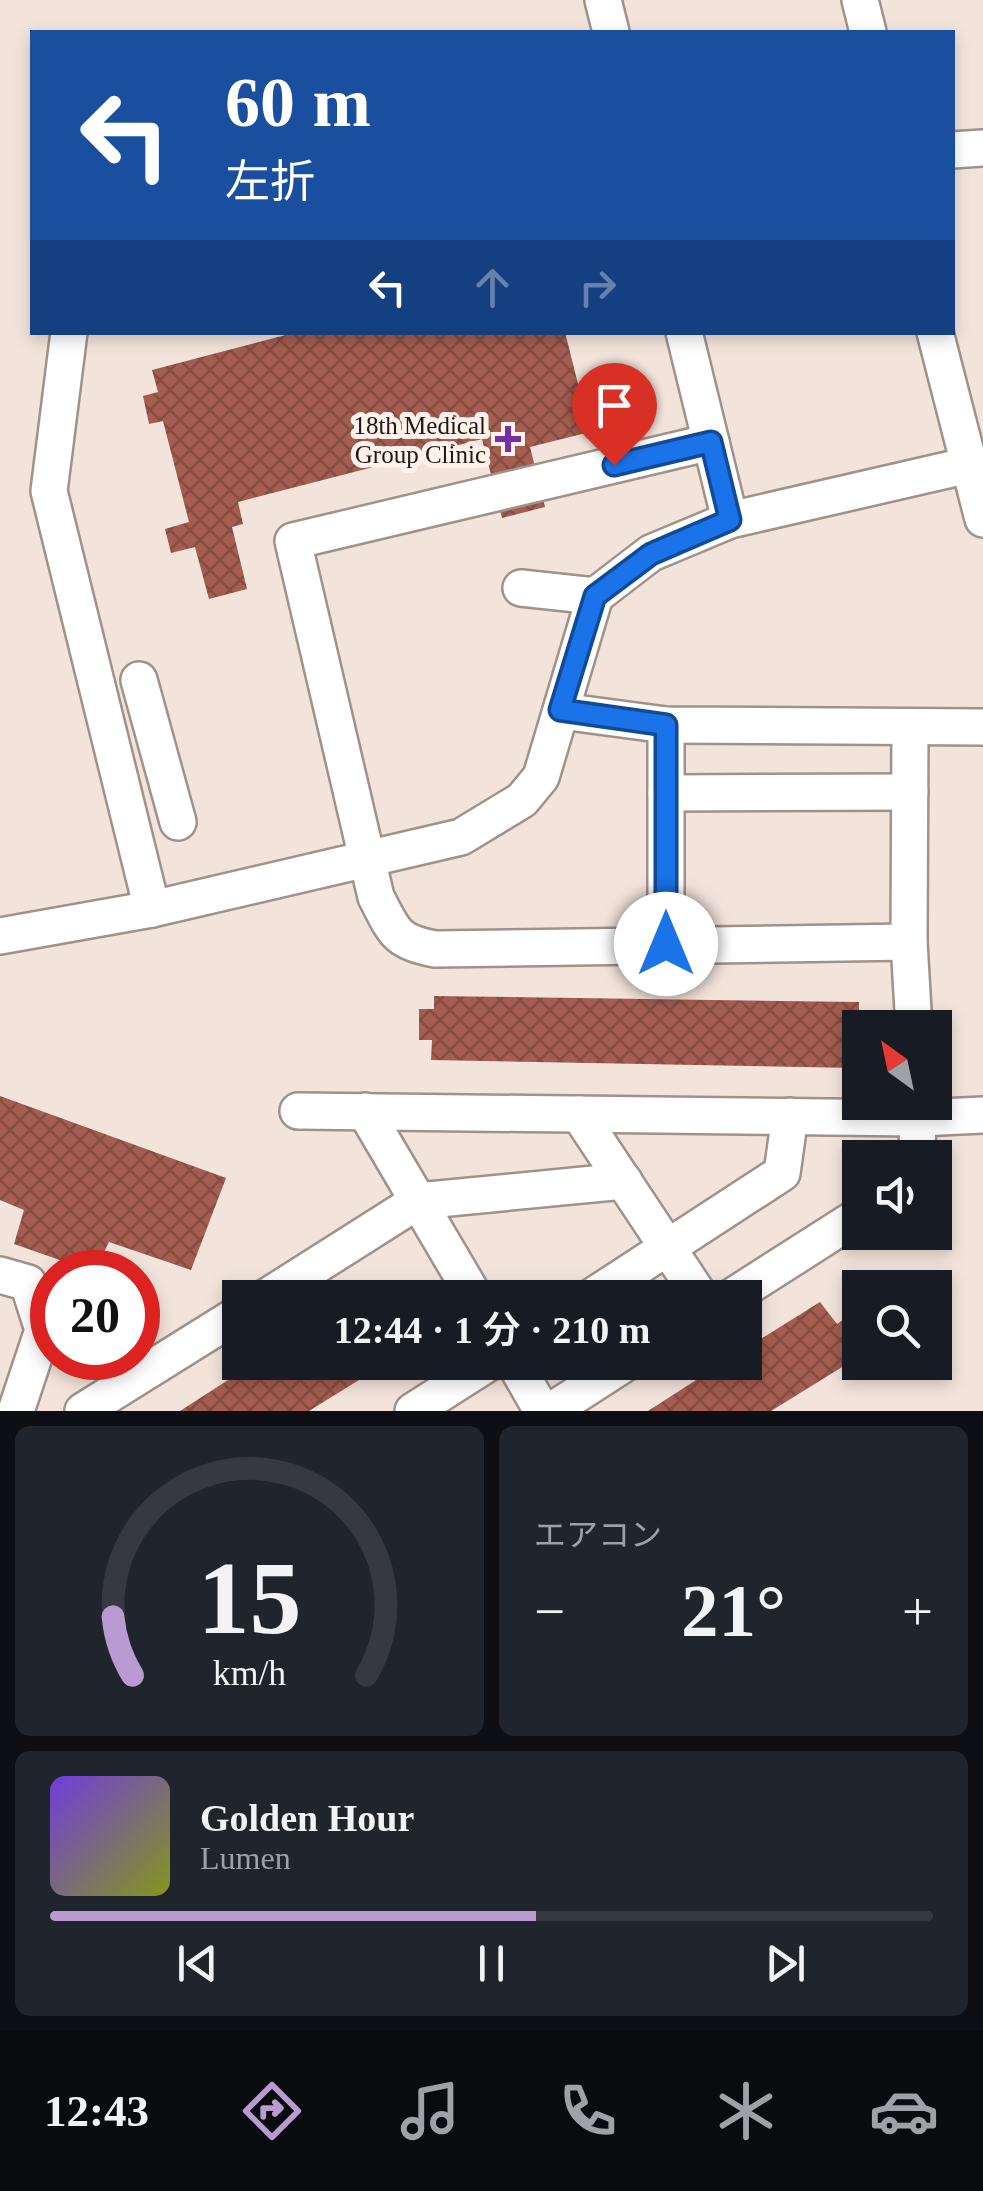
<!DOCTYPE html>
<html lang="ja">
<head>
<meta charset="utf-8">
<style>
  :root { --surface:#171b24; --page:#20242c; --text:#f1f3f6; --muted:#9ea1a6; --line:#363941; --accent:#ba9bd1 }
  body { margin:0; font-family:"Times New Roman","Noto Sans JP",serif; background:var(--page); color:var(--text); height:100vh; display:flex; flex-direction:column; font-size:38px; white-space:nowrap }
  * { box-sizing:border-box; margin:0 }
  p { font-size:32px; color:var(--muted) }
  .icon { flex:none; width:55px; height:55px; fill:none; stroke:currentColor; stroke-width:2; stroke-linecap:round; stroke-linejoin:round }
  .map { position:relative; height:1411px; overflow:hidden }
  .side { display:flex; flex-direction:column; gap:15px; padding:15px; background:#0d0f14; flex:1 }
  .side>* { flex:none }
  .guide { position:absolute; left:30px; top:30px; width:925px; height:305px; border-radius:0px; box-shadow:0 5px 15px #0003; background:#1a4fa0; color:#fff; overflow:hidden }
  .needle { width:65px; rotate:327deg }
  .tools { position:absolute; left:842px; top:1010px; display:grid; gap:20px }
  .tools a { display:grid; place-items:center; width:110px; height:110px; border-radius:0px; background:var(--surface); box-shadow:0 5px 15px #0003; font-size:50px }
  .speed { position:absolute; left:30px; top:1250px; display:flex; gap:20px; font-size:50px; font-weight:700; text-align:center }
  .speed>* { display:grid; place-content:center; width:130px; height:130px; border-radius:50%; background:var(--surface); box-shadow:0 5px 15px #0003; line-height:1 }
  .speed .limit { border:15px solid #d22; background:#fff; color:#111 }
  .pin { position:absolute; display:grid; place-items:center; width:85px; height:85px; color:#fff; margin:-102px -42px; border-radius:50% 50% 50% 0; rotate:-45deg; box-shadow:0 0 10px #0007 }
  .pin .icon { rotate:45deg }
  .me { position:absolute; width:110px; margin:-55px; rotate:0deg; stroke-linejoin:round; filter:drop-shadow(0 0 8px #0008) }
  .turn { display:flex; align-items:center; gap:35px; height:210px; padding:0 30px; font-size:45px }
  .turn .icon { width:130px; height:130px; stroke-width:2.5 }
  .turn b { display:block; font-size:70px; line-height:85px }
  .lanes { display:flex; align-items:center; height:95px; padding:0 30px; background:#0003; justify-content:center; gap:50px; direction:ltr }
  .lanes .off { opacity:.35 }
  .big { font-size:75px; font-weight:600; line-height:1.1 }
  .side .card { flex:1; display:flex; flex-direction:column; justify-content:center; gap:15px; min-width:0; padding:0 35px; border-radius:15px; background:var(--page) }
  .side .dial { align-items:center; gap:0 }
  .dial svg { height:260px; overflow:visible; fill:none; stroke:var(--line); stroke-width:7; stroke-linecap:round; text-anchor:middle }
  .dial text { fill:var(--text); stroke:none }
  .song { display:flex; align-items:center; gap:30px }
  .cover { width:120px; height:120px; border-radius:15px; background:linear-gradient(135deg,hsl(260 70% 55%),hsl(70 70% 35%)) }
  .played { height:10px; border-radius:5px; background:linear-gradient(90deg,var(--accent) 55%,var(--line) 55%) }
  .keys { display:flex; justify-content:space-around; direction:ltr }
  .heat { display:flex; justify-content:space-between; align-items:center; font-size:55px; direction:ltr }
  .side .tiles { flex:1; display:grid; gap:15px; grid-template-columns:1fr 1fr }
  .card:last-child { grid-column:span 2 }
  .trip { position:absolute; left:222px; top:1280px; width:540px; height:100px; border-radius:0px; background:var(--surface); box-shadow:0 5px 15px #0003; font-weight:600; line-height:100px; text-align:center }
  .tab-bar { display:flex; height:160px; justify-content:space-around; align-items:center; background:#090b0e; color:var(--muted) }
  .tab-bar .icon { width:70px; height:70px }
  .tab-bar .on { color:var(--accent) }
  .tab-bar b { font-size:45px; color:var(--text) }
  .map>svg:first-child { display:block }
</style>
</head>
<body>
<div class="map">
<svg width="983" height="1411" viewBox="0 0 983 1411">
  <defs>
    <pattern id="building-cross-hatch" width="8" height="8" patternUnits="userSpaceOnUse" patternTransform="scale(2.5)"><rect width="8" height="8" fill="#a45d50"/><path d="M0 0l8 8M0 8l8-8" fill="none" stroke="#854c41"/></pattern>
  </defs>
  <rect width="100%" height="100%" fill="#f3e4db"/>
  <g fill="url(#building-cross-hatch)">
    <path d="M297 332H565L590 432 530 447 545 507 502 518 482 439 238 502 243 524 232 527 247 589 209 599 195 547 171 553 165 529 189 522 163 421 149 424 143 396 158 392 152 370Z"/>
    <path d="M434 996 859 1002V1014L871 1015V1028H860V1040L856 1041V1068L431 1060 432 1040H419V1009H434Z"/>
    <path d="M0 1096 226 1178 191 1270 109 1242 94 1272 14 1244 24 1210 0 1200Z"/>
    <path d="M376 1286 382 1294 393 1288 400 1298H357Z"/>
    <path d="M820 1302 837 1324 849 1316 860 1329V1342L852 1348 860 1356 771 1411H648L724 1362H745V1349Z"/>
    <path d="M256 1362H388L309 1411H180Z"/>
  </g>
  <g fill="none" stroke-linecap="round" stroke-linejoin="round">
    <defs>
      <g id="minor">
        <path d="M603 0 611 32"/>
        <path d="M860 0 868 32"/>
        <path d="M952 150 983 148"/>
        <path d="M69 332 49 491 152 909"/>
        <path d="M684 332 730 520"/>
        <path d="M935 332 983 519"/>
        <path d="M711 442 293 541 376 897C394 931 395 942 435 949L909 942"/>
        <path d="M521 588 595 596"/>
        <path d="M139 680 178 822"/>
        <path d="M561 711 666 725 983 727"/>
        <path d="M666 725V944"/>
        <path d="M910 727 909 942 914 1028"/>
        <path d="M666 793 910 792"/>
        <path d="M0 936 152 909 461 837 522 800 541 777 595 596 651 553 730 520 969 465"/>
        <path d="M298 1111 919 1118 983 1115"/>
        <path d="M365 1111 475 1298"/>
        <path d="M579 1114 701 1298"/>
        <path d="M917 1158 918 1102"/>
        <path d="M0 1275 28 1283 43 1330 16 1411"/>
        <path d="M265 1298 418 1201 624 1181"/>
        <path d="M590 1298 782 1173 790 1116"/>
        <path d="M730 1298 860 1215"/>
        <path d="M514 1362 542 1411"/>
        <path d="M83 1411 240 1313"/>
        <path d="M413 1411 490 1362"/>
        <path d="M551 1411 627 1362"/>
      </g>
    </defs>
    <use href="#minor" stroke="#a0928a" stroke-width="40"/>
    <use href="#minor" stroke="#fff" stroke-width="35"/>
  </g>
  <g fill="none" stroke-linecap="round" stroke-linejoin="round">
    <defs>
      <path id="route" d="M614 465 711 442 730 520 651 554 595 596 560 710 666 725V944"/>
    </defs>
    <use href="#route" stroke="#114b97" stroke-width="25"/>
    <use href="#route" stroke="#1a73e8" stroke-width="18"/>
  </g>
  <path fill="#7630a4" stroke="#fef2eb" stroke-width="4" d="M503 424h10v10h10v10h-10v10h-10v-10h-10v-10h10z"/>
  <g text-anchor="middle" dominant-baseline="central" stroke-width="10" stroke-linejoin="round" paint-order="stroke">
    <g font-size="25" fill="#1e1815" stroke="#fef2eb" text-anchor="end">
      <text x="486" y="425">18th Medical<tspan x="486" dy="29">Group Clinic</tspan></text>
    </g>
  </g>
</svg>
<div class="tools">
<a><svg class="needle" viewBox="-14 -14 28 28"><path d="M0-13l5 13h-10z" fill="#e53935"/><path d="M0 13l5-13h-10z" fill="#9ea1a6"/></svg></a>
<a><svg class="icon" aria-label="sound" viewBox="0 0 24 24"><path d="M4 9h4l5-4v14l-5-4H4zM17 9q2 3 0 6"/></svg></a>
<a><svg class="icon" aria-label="search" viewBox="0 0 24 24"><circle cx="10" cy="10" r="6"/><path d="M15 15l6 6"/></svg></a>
</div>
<div class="speed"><div class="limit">20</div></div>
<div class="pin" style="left:614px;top:465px;background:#d93025"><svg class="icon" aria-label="arrive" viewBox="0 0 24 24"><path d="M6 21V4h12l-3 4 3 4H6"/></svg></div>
<svg class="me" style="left:666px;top:944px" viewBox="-20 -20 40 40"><circle r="19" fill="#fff"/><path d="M0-13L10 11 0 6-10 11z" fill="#1a73e8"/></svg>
<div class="trip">12:44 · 1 分 · 210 m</div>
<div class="guide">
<div class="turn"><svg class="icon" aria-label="left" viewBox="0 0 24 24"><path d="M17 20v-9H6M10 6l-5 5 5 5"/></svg><div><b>60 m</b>左折</div></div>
<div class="lanes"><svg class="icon" aria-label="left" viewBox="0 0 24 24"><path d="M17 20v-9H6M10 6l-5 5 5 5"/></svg><svg class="icon off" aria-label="ahead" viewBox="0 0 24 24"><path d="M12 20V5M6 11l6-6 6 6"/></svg><svg class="icon off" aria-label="right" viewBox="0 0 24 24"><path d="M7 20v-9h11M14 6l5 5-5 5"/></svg></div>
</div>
</div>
<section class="side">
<div class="tiles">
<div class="card dial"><svg viewBox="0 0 100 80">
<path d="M14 69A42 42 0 1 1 86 69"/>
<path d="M14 69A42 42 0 0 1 8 51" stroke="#ba9bd1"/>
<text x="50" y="56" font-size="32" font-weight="700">15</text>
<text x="50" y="72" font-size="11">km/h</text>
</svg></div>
<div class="card"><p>エアコン</p>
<div class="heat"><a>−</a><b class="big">21°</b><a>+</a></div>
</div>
<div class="card">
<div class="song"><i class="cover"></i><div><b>Golden Hour</b><p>Lumen</p></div></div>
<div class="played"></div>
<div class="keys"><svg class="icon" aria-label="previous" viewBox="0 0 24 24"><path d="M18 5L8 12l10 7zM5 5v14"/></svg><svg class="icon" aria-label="pause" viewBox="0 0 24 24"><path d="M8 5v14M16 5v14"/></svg><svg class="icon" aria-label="next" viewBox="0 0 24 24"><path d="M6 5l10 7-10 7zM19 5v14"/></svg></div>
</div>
</div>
</section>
<nav class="tab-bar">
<b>12:43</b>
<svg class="icon on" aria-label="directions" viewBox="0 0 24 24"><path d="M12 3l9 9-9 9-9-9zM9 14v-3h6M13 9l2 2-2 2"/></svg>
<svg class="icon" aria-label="music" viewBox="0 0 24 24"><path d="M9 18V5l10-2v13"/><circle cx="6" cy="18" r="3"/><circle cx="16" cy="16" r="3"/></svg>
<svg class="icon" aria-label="phone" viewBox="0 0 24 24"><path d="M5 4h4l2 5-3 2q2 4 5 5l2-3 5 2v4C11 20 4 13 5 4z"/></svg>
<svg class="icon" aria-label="climate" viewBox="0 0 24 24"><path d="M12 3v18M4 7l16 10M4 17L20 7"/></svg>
<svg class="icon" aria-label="car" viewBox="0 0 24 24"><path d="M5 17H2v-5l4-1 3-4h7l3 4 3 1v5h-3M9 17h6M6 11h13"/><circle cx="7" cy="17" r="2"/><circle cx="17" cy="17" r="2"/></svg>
</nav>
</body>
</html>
